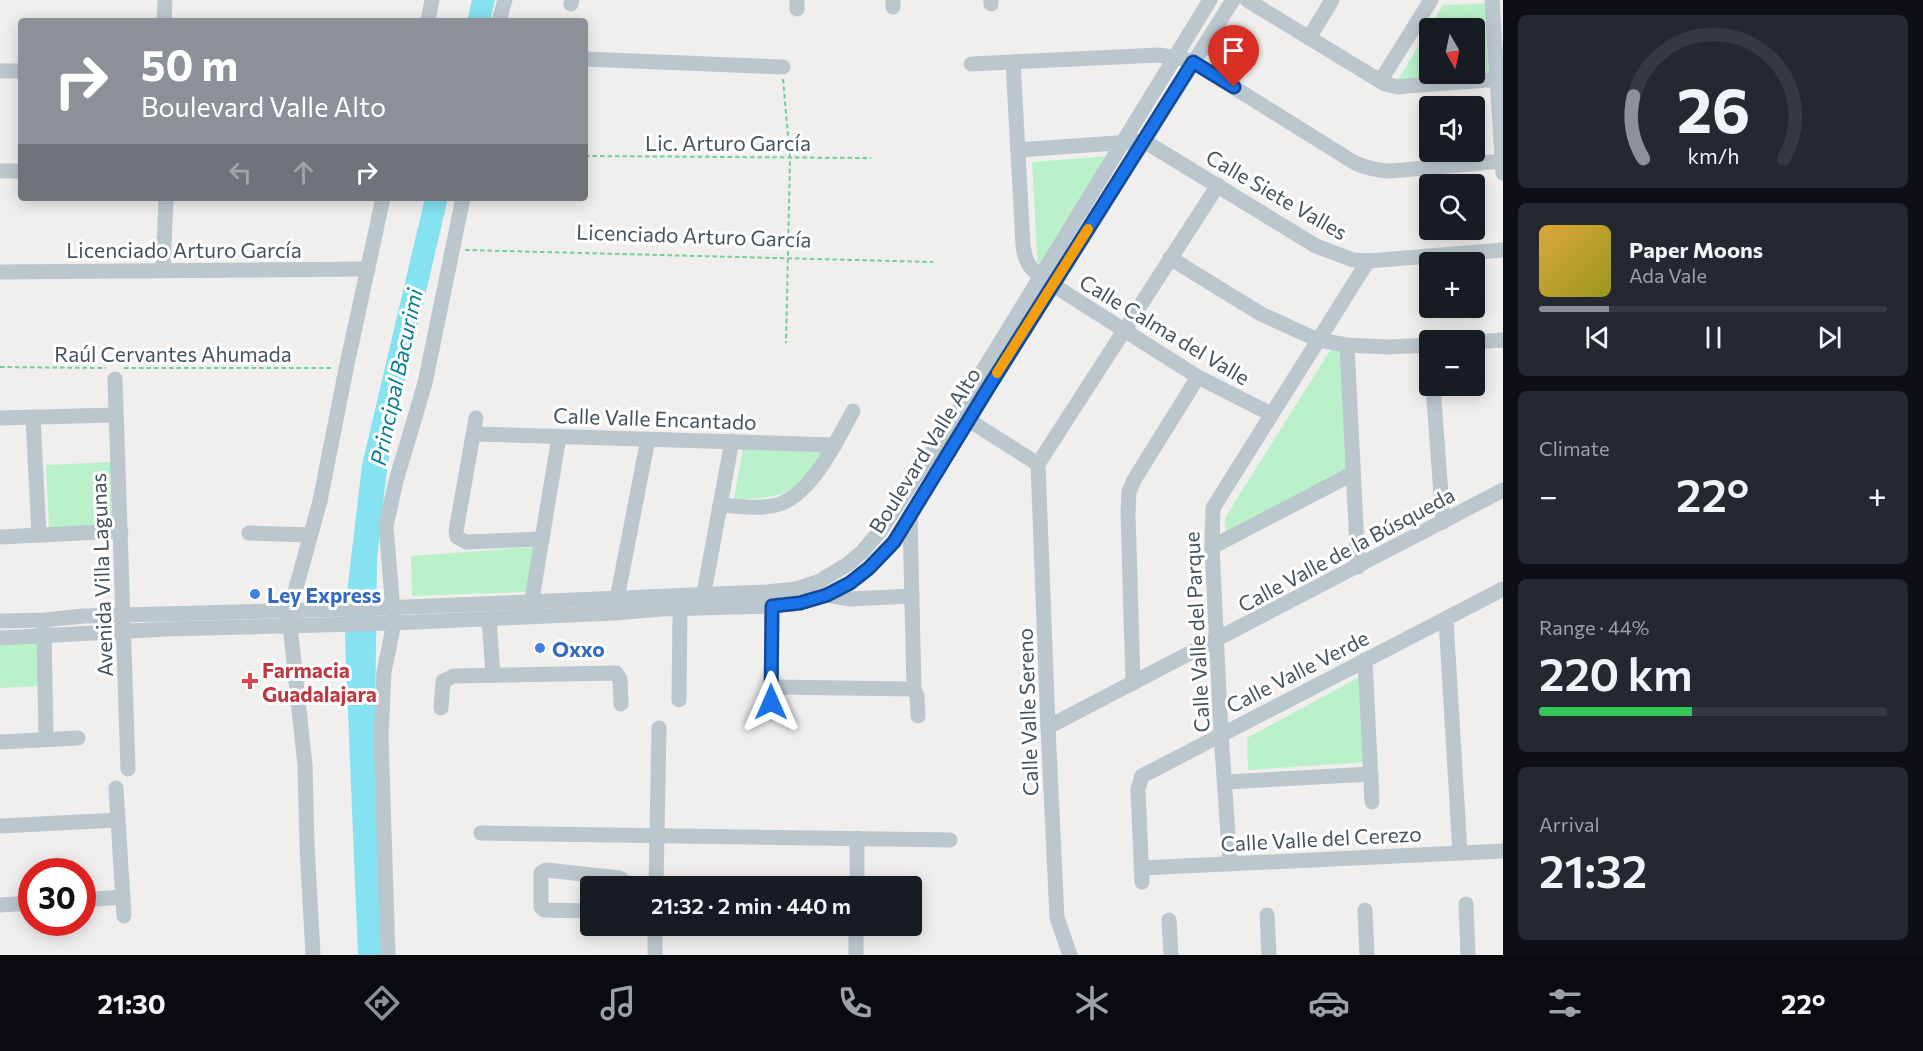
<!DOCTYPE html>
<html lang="en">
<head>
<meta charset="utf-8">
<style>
  :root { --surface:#171b24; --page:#242831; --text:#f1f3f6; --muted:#9ea1a6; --line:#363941; --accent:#8c9099 }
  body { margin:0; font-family:Commissioner,sans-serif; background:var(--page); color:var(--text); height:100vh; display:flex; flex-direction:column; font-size:22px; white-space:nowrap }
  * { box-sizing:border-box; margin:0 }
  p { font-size:20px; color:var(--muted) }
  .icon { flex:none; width:33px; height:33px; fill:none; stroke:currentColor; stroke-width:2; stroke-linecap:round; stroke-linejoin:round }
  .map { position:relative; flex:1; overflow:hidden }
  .sheet { display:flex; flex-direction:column; gap:15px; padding:15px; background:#0d0f14; width:420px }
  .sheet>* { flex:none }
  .guide { position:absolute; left:18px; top:18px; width:570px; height:183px; border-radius:6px; box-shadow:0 3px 15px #0003; background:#8c9099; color:#fff; overflow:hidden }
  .needle { width:39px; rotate:171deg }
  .fabs { position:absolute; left:1419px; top:18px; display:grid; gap:12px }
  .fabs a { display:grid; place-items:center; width:66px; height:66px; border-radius:6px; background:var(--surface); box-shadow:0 3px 15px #0003; font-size:30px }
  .speed { position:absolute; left:18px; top:858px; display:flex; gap:12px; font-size:30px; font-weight:700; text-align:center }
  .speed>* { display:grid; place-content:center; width:78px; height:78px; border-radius:50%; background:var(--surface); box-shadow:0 3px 15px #0003; line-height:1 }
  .speed .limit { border:9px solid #d22; background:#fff; color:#111 }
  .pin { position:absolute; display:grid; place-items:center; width:51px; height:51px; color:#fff; margin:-62px -26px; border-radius:50% 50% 50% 0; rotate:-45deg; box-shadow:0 0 6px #0007 }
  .pin .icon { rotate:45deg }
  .me { position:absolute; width:66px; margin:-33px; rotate:0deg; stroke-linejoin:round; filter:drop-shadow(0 0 4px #0008) }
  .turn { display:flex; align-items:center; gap:21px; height:126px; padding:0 24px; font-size:27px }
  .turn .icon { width:78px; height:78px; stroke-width:2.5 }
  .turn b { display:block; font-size:42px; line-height:51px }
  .lanes { display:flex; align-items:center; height:57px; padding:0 24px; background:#0003; justify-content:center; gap:30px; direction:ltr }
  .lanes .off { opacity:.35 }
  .big { font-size:45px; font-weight:600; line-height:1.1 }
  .sheet .card { flex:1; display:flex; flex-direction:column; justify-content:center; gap:9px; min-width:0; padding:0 21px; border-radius:9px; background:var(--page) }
  .sheet .dial { align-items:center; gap:0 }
  .dial svg { height:156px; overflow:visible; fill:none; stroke:var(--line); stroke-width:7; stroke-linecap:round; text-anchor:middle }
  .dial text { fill:var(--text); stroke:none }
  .song { display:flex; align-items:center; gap:18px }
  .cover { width:72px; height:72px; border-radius:9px; background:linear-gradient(135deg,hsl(40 70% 55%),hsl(60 70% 35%)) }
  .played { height:6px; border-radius:3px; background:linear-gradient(90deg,var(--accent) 20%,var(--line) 20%) }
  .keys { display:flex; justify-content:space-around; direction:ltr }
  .heat { display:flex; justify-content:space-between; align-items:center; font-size:33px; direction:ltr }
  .charge { height:9px; border-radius:4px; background:linear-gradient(90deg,#34c759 44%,var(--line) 0) }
  .trip { position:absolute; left:580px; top:876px; width:342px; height:60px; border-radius:6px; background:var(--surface); box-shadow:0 3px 15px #0003; font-weight:600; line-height:60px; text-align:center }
  .tabs { display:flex; height:96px; justify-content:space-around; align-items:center; background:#090b0e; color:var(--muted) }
  .tabs .icon { width:42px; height:42px }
  .tabs .on { color:var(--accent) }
  .tabs b { font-size:27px; color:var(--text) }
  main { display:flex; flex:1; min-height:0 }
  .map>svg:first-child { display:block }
</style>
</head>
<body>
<main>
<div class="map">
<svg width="1503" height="955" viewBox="0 0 1503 955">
  <rect width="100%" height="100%" fill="#f1eeee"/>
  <g fill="#baf1cb">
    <path d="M1491 3 1496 72 1475 73 1474 28H1430V74H1472L1398 80 1443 5Z"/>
    <path d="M1109 156 1038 271 1032 162Z"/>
    <path d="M1331 349 1345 352 1353 467 1226 532 1225 518Z"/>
    <path d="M743 449 824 452C819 460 815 470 809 476 790 498 760 499 734 499Z"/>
    <path d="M114 462 117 525 49 528 46 465Z"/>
    <path d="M535 547 526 592 412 596 411 556Z"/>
    <path d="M41 643 42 686 0 688V645Z"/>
    <path d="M1363 675 1368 762 1248 770 1247 738Z"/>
  </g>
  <g fill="#85e2f0">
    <path d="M472 0H495L490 21H467Z"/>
    <path d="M425 198H448L393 432 386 478 377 560 375 727 383 955H358L345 639 347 593 362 465Z"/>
  </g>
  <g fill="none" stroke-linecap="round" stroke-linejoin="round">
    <g stroke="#70d099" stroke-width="2" stroke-dasharray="4.5 3" stroke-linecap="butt">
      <path d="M783 79 790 158 786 343"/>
      <path d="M585 156 871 158"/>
      <path d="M465 250 933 262"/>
      <path d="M0 367 106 368"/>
      <path d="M124 368H331"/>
    </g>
    <g stroke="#bbc7ce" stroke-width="15">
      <path d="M991 0V4"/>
      <path d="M1247 0 1385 84 1398 87 1407 86 1503 79"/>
      <path d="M1492 0 1503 173"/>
      <path d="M571 4 572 0"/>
      <path d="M893 7V0"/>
      <path d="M797 9V0"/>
      <path d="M164 21 165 0"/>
      <path d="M428 21 432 0"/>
      <path d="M499 21 505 0"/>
      <path d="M1309 38 1332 0"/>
      <path d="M585 59 783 67"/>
      <path d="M1013 62 1023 245C1025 267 1035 273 1053 285L1198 377 1271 414"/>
      <path d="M971 64 1159 55 1184 59 1193 62 1355 163C1367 168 1377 171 1391 171L1503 161"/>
      <path d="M0 71H21"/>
      <path d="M1381 80 1431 0"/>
      <path d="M1018 150 1144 141 1316 246 1353 260 1368 261 1503 250"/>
      <path d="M0 171H21"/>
      <path d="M1170 258 1261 314 1318 340 1347 345 1388 347 1430 345"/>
      <path d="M163 270 166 198"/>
      <path d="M0 272 368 269"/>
      <path d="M1474 342 1503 340"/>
      <path d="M1347 345 1358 567"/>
      <path d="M115 379 128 769"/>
      <path d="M1433 386 1443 522"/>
      <path d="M962 416 1038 464"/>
      <path d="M33 417 39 535"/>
      <path d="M0 418 116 415"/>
      <path d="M476 418 456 531 457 537 466 542 542 539"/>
      <path d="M474 434 835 445"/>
      <path d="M720 505C739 506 762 510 780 504 813 492 837 440 853 411"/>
      <path d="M910 516 914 689 917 696 918 716"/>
      <path d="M249 533 310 535"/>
      <path d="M0 537 121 531"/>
      <path d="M1212 547 1352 474"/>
      <path d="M827 595 850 599 912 596"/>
      <path d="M617 599 648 439"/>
      <path d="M702 603 732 441"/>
      <path d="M530 611 559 437"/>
      <path d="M489 619 493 675"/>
      <path d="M1446 620 1460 853"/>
      <path d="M0 621 44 620 84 616 383 608 767 592 796 589 820 581 848 564 862 552 881 530 957 413 1210 0"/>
      <path d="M44 628 46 739"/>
      <path d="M0 638 167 629 394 623 616 613 661 609 772 606 800 603 827 595 850 583 869 568 894 542 990 385 1233 0"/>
      <path d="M1365 660 1372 802"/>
      <path d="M1133 683 1128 512 1129 492 1134 480 1198 377"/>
      <path d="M771 687 914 689"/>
      <path d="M679 700 680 609"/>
      <path d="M771 702 772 606"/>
      <path d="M441 708 443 681 454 676 616 673 620 679 621 704"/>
      <path d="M1048 727 1503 490"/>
      <path d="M0 742 78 738"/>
      <path d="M1225 782 1371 774"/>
      <path d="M116 788 124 916"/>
      <path d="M0 826 118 820"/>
      <path d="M481 833 950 840"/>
      <path d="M1230 864 1221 734 1212 547 1213 508 1368 261"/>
      <path d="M1141 868 1503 851"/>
      <path d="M1142 882 1138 789 1142 776 1503 589"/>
      <path d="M656 886 659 728"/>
      <path d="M857 886V838"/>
      <path d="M82 900 123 897"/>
      <path d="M1466 904 1468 955"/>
      <path d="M0 905 32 903"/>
      <path d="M1365 910 1367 955"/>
      <path d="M591 911 544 910 541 907V873L546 870 619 878 624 881 625 886"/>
      <path d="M1267 915 1269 955"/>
      <path d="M1169 920 1171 955"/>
      <path d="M313 955 307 845 305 765 290 626V610L320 501 346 369 383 198"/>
      <path d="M388 955 381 737 384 672 394 623 386 526 396 481 425 383 463 198"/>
      <path d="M655 955V926"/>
      <path d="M856 955V926"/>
      <path d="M1070 955 1057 918 1048 727 1038 464 1218 185"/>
    </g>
  </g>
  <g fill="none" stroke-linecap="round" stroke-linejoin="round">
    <defs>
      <path id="route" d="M771 702 772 606 800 603 827 595 850 583 869 568 894 542 990 385 1193 62 1234 87"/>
    </defs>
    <use href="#route" stroke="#114b97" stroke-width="15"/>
    <use href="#route" stroke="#1a73e8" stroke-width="10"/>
    <path stroke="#f59e0b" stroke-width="10" d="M997 373 1088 229"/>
  </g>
  <g fill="#3f7fe0" stroke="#fff" stroke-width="2">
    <circle cx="255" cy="594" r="6"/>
    <circle cx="540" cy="648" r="6"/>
  </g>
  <path fill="#e0444e" stroke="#fff" stroke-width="2" d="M247 672h6v6h6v6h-6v6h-6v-6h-6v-6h6z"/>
  <g text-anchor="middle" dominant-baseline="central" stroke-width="6" stroke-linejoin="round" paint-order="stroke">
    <g font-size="21" fill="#45535d" stroke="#fff">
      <text x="728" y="142">Lic. Arturo García</text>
      <text transform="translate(1277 194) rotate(30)">Calle Siete Valles</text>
      <text transform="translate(694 235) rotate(2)">Licenciado Arturo García</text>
      <text x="184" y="249">Licenciado Arturo García</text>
      <text transform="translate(1165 329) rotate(31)">Calle Calma del Valle</text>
      <text x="173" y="353">Raúl Cervantes Ahumada</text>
      <text transform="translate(655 418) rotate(2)">Calle Valle Encantado</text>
      <text transform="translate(924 450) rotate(-58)">Boulevard Valle Alto</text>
      <text transform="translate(1346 549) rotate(-28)">Calle Valle de la Búsqueda</text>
      <text transform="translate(101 575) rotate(-92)">Avenida Villa Lagunas</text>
      <text transform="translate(1196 632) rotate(-93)">Calle Valle del Parque</text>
      <text transform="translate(1297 671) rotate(-27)">Calle Valle Verde</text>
      <text transform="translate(1027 712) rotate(-92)">Calle Valle Sereno</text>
      <text transform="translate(1321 838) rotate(-3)">Calle Valle del Cerezo</text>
    </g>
    <g font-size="21" font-weight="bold" fill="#366cbe" stroke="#fff" text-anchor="start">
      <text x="267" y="594">Ley Express</text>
      <text x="552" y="648">Oxxo</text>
    </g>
    <g font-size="21" font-weight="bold" fill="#be3a42" stroke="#fff" text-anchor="start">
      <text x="262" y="669">Farmacia<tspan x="262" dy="24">Guadalajara</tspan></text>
    </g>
    <g font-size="22" font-style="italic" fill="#077e8f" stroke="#fff">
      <text transform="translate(396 377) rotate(-78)">Principal Bacurimi</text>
    </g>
  </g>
</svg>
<div class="fabs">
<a><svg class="needle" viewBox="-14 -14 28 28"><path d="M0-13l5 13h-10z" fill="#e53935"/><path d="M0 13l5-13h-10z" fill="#9ea1a6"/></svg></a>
<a><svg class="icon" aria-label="sound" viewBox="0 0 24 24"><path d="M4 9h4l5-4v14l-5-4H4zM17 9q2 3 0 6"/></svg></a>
<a><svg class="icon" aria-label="search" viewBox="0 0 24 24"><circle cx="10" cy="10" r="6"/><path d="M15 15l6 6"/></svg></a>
<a>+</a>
<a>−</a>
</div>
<div class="speed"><div class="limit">30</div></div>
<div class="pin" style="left:1234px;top:87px;background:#d93025"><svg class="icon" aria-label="arrive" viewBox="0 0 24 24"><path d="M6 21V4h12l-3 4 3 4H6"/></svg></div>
<svg class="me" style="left:771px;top:702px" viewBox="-20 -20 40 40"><path d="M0-17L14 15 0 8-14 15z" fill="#1a73e8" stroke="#fff" stroke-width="4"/></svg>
<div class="trip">21:32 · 2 min · 440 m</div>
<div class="guide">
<div class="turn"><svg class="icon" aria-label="right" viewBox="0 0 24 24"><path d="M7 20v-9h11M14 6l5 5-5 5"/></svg><div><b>50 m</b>Boulevard Valle Alto</div></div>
<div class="lanes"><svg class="icon off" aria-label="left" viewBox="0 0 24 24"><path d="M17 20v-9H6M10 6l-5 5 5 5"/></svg><svg class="icon off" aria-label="ahead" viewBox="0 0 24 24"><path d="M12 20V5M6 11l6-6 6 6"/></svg><svg class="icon" aria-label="right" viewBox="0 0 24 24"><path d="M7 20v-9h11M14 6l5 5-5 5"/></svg></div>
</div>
</div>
<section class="sheet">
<div class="card dial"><svg viewBox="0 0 100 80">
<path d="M14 69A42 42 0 1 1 86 69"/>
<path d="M14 69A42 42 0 0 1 9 37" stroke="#8c9099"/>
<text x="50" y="56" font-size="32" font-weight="700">26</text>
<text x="50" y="72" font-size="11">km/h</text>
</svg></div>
<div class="card">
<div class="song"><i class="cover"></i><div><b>Paper Moons</b><p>Ada Vale</p></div></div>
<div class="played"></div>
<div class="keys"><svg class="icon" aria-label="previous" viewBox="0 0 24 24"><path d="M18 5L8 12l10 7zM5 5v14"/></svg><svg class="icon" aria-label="pause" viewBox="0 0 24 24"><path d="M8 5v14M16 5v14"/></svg><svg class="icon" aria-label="next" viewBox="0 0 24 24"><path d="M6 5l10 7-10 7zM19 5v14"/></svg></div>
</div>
<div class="card"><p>Climate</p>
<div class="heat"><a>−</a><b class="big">22°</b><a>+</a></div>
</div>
<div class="card"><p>Range · 44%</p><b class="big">220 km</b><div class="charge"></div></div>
<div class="card"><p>Arrival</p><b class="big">21:32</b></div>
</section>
</main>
<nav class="tabs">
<b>21:30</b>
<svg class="icon on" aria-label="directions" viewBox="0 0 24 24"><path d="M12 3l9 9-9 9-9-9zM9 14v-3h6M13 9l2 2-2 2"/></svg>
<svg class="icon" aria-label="music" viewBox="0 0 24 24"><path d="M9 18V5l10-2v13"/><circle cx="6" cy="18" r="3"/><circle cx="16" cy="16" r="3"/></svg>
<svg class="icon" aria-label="phone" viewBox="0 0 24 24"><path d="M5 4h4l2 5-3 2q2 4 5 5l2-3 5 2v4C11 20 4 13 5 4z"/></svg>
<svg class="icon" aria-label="climate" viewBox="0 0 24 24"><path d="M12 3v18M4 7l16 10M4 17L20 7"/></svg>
<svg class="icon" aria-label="car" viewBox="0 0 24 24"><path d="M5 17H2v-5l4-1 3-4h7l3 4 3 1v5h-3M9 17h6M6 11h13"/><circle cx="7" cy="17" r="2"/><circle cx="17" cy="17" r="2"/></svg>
<svg class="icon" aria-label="filters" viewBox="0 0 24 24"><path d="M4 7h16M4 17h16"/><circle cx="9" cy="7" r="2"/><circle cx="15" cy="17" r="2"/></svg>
<b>22°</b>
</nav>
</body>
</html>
